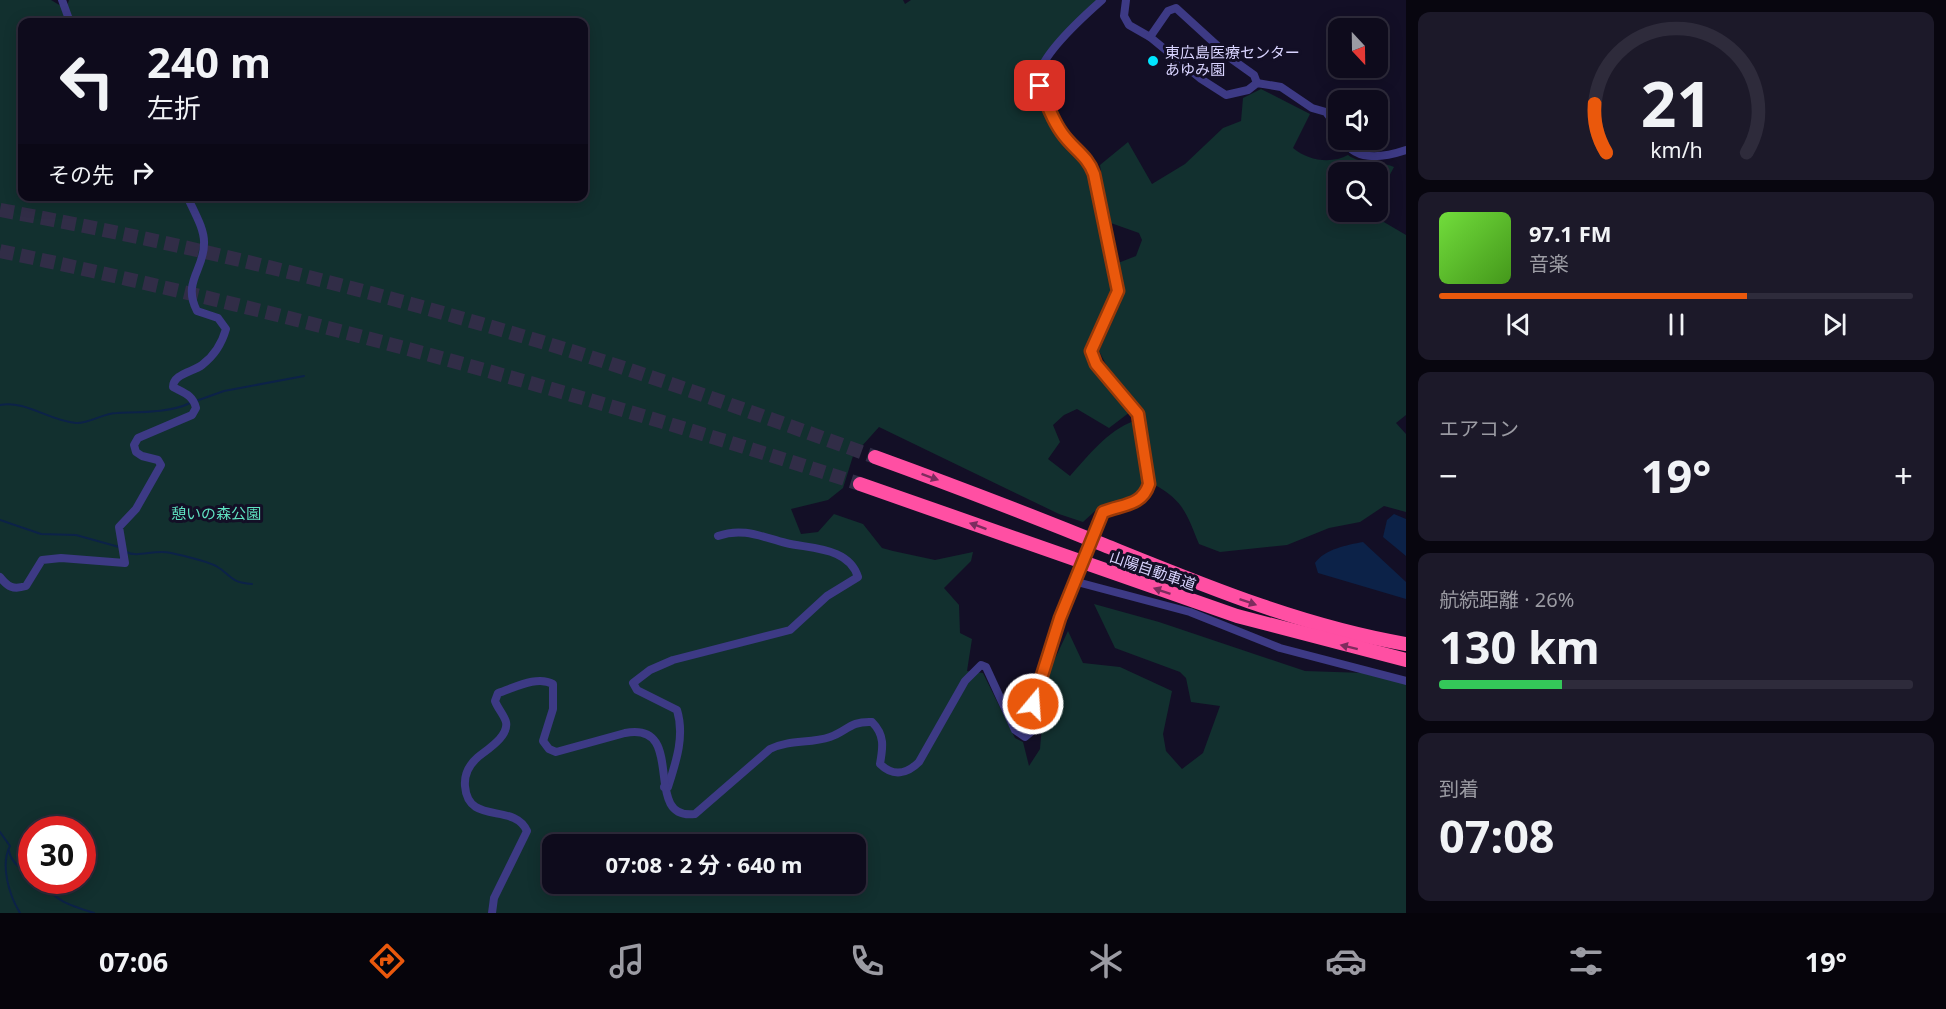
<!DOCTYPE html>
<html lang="ja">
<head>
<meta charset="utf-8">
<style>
  :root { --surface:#0e0b1c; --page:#1c1929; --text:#f1f3f6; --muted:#9b9ba3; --line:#2e2b3b; --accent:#ea580c }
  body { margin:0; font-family:"Noto Sans","Noto Sans JP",sans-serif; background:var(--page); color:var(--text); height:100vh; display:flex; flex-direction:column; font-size:22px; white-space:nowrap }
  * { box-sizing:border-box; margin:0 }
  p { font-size:20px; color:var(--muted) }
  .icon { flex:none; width:33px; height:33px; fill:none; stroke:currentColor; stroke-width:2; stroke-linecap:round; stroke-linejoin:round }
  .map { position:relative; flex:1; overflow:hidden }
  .drawer { display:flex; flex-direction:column; gap:12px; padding:12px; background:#08060f; width:540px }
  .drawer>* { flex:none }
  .top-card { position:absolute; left:18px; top:18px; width:570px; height:183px; border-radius:12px; box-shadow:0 3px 15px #0003,0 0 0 2px var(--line); background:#0e0b1c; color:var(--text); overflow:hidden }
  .needle { width:39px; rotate:158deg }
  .tools { position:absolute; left:1328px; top:18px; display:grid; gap:12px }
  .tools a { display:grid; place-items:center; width:60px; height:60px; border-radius:12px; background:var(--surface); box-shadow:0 3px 15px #0003,0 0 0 2px var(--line); font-size:30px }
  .speed { position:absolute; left:18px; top:816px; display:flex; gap:12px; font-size:30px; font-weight:700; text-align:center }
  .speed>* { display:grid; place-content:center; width:78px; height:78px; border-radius:50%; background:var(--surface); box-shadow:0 3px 15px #0003,0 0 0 2px var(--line); line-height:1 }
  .speed .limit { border:9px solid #d22; background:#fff; color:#111 }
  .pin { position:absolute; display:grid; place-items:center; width:51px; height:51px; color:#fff; margin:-26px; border-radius:12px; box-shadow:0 3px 9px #0006 }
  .me { position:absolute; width:66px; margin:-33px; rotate:18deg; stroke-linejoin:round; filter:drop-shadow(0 0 4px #0008) }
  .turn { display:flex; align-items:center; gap:21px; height:126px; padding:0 30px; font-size:27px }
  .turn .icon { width:78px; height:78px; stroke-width:2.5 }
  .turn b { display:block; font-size:42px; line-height:51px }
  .then { display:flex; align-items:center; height:57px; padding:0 30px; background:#0003; gap:12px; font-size:22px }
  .big { font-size:45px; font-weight:700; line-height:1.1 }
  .drawer .widget { flex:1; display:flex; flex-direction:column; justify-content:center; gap:9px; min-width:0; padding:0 21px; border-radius:12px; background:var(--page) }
  .drawer .dial { align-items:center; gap:0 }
  .dial svg { height:156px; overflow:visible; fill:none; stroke:var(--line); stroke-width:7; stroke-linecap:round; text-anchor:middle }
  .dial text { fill:var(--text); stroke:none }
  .song { display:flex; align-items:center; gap:18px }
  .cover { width:72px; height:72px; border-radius:9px; background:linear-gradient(135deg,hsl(100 70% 55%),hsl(100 70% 35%)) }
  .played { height:6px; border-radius:3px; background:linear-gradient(90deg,var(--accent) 65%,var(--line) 65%) }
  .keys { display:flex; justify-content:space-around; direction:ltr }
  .heat { display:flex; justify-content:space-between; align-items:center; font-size:33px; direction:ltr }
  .charge { height:9px; border-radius:4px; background:linear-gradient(90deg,#34c759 26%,var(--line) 0) }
  .trip { position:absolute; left:542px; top:834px; width:324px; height:60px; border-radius:12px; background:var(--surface); box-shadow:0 3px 15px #0003,0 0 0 2px var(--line); font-weight:700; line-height:60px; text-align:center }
  .dock { display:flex; height:96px; justify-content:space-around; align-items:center; background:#06040b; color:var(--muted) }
  .dock .icon { width:42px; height:42px }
  .dock .on { color:var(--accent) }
  .dock b { font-size:27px; color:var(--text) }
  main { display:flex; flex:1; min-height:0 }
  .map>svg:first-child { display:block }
</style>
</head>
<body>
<main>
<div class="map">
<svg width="1406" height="913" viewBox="0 0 1406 913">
  <rect width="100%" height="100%" fill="#130f26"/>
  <g fill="#12302f" fill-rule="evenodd">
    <path d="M0 0H51L66 9 69 0H903L905 4 911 0H1099L1034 75 1048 119 1088 166 1113 287 1112 299 1087 345 1090 363 1130 412 1109 428 1077 409 1064 415 1053 425 1060 442 1048 459 1070 476C1089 455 1107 431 1134 421L1144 482C1137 507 1119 498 1102 506 1095 510 1089 517 1083 522L1059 514 879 427 853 456 843 488 828 500 791 509 801 534 818 532 834 514 863 524 882 548 893 551 935 560 973 552 971 561 944 588 959 605 960 633 972 639 967 671 983 673 1015 738 1023 742 1029 766 1040 749 1042 725 1038 710 1042 686 1068 631 1083 663 1120 667 1172 691 1163 734 1166 751 1182 769 1203 753 1220 706 1191 702 1186 678 1180 672 1115 648 1094 604 1159 622 1305 671 1365 673 1406 684V913H0ZM22 22H584V196H22ZM32 830H82V880H32ZM552 844H855V884H552Z"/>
    <path d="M1261 89 1310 114 1293 148C1308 161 1332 164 1348 155 1361 165 1378 160 1394 167L1380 193 1377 218 1406 235V415L1396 423 1406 434V512L1384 506 1360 522 1329 528 1287 545 1220 552 1199 544C1187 515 1184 501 1155 485L1144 411 1110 372 1099 351 1121 302 1118 263 1136 256 1142 240 1139 233 1108 222 1100 165 1128 142 1152 184 1185 164 1223 128 1241 121 1243 98ZM1338 172H1377V212H1338Z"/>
  </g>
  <g fill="#0c2248">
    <path d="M1394 514 1406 519V556L1383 537 1387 520Z"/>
    <path d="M1363 542 1406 582V599L1318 573 1315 563C1325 549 1347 545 1363 542Z"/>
  </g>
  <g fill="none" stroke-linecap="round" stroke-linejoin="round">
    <g stroke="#0c2248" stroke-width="2">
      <path d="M196 401 224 391 304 376"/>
      <path d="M0 405C26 400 49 421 76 423 89 424 103 413 117 413 138 412 170 413 190 403"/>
      <path d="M0 520 41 534 76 535 119 547"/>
      <path d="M126 552C138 558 155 549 171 553 184 556 204 560 216 566 232 575 228 582 252 584"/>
      <path d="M0 832 10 846C0 865 9 895 20 913"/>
      <path d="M9 851C11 861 21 872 32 870"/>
      <path d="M38 880C59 902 65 904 94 913"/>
    </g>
    <g stroke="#312d47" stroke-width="14" stroke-dasharray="14 7" stroke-linecap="butt">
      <path d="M0 210C184 243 364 288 542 342 654 376 765 417 875 457"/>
      <path d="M0 251C291 312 578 392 860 484"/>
    </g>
    <g stroke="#3d3a85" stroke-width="8">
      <path d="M62 0 70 22"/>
      <path d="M1126 0 1124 16 1129 25 1150 37 1201 79 1226 95 1248 90 1257 83 1281 87 1312 108 1326 112 1338 128"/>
      <path d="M1150 37 1168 11 1176 8 1233 60 1254 75 1257 83"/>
      <path d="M1344 140C1356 163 1385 157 1406 150"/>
      <path d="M1096 524 1103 512C1122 504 1142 506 1149 484L1138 414 1096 364 1091 351 1118 291 1094 175C1088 156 1075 149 1063 135 1053 122 1037 92 1039 75 1043 53 1085 15 1102 0"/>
      <path d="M0 577C8 587 13 590 26 586L42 560 61 558 125 563 119 527 136 509 161 465 158 460 142 456 136 452 134 445 138 438 192 415 196 408C193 395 184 393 173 387 173 374 193 372 202 365 214 356 222 343 226 329L218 318 197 311C182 282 204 270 204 244 205 229 193 210 187 196"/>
      <path d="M1077 582 1190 612 1280 648 1406 681"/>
      <path d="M664 787H668C676 762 685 736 677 710L637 690 633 683 650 670 673 660 790 630 827 596 858 577C849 547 811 549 786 543 762 537 743 527 718 536"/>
      <path d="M492 913 494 898 527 831C514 802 468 826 465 786 464 774 470 764 478 757 488 749 509 736 506 722 504 715 498 709 495 701L498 693C514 688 537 675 553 684V709L543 741 549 749 556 752 625 733C689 721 640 821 695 814L770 749C790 739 810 744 830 737 848 731 849 721 872 722 885 735 883 747 880 764 893 777 907 774 919 762L965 681 981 665 986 667 1015 730 1025 737 1038 726 1033 704 1036 689 1060 618 1078 578"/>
    </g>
    <g stroke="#ff4fa3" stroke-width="14">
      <path d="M875 457C952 485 1028 514 1104 545 1203 585 1301 626 1406 644"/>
      <path d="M860 484 1237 616 1406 660"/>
    </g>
    <path stroke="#3d3a85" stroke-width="8" d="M1078 578 1096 524"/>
  </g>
  <defs><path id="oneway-solid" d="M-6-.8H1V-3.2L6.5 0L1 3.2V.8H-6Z" transform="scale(1.5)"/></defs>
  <g fill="#7d2c5e">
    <use href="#oneway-solid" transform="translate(930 477) rotate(20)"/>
    <use href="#oneway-solid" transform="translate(978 526) rotate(-160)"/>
    <use href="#oneway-solid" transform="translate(1162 591) rotate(-161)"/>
    <use href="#oneway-solid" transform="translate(1248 602) rotate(19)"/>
    <use href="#oneway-solid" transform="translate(1349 647) rotate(-166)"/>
  </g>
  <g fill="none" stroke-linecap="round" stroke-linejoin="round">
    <defs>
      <path id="route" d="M1033 704 1060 618 1103 512C1123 504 1142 506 1149 484L1138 414 1096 364 1091 351 1118 291 1094 174C1088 156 1073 149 1062 133 1052 119 1046 102 1040 86"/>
    </defs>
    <use href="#route" stroke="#983908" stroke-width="15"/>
    <use href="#route" stroke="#ea580c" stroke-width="10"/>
  </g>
  <circle fill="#00e5ff" stroke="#130f26" stroke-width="2" cx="1153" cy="61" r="6"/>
  <g text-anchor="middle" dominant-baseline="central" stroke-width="6" stroke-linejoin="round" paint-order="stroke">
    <g font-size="15" fill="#d9d4ff" stroke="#130f26" text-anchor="start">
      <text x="1165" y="52">東広島医療センター<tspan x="1165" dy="17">あゆみ園</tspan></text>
    </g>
    <g font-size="15" fill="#5fe0c0" stroke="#130f26">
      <text x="216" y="513">憩いの森公園</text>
    </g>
    <g font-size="15" fill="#d9d4ff" stroke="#130f26">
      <text transform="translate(1153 570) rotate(19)">山陽自動車道</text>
    </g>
  </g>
</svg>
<div class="tools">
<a><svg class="needle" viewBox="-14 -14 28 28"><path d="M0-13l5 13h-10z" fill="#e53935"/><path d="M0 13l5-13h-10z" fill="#9b9ba3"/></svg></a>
<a><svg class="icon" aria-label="sound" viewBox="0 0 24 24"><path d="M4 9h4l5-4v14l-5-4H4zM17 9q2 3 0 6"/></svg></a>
<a><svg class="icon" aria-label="search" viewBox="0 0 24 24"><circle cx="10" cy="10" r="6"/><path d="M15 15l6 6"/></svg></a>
</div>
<div class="speed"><div class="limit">30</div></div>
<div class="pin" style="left:1040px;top:86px;background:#d93025"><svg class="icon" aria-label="arrive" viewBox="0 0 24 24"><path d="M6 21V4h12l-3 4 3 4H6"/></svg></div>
<svg class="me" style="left:1033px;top:704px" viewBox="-20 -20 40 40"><circle r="17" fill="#ea580c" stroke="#fff" stroke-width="3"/><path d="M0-11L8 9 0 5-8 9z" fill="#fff"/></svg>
<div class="trip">07:08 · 2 分 · 640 m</div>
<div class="top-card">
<div class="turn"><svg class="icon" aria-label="left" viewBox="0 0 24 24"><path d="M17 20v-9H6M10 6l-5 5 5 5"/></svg><div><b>240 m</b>左折</div></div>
<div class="then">その先<svg class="icon" aria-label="right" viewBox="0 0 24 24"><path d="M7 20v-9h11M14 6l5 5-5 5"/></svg></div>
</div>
</div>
<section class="drawer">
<div class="widget dial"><svg viewBox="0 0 100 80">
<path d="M14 69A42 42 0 1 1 86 69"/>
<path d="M14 69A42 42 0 0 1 8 44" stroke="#ea580c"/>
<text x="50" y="56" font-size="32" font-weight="700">21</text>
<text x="50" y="72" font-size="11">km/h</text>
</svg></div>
<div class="widget">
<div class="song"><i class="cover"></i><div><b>97.1 FM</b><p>音楽</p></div></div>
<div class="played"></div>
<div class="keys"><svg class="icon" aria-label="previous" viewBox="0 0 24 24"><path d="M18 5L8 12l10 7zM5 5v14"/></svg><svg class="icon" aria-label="pause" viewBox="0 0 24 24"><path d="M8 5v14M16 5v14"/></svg><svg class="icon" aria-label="next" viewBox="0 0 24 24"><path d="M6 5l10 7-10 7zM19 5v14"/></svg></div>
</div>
<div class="widget"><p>エアコン</p>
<div class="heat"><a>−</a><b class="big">19°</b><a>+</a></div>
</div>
<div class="widget"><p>航続距離 · 26%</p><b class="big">130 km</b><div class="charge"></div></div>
<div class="widget"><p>到着</p><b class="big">07:08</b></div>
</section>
</main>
<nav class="dock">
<b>07:06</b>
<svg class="icon on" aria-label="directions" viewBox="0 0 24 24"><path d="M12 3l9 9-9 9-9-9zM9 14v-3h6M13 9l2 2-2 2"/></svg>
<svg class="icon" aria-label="music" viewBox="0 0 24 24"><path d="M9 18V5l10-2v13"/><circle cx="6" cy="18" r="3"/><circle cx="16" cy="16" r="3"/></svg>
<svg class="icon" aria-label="phone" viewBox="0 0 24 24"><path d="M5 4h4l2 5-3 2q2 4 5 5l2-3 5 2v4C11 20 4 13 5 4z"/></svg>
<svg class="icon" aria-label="climate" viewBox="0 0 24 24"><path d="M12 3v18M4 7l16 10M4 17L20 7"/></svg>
<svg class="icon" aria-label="car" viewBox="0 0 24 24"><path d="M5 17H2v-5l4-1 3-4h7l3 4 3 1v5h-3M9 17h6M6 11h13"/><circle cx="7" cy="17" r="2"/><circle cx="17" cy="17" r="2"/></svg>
<svg class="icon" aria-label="filters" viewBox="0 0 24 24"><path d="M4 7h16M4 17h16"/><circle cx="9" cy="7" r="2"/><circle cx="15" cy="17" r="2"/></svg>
<b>19°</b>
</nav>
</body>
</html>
